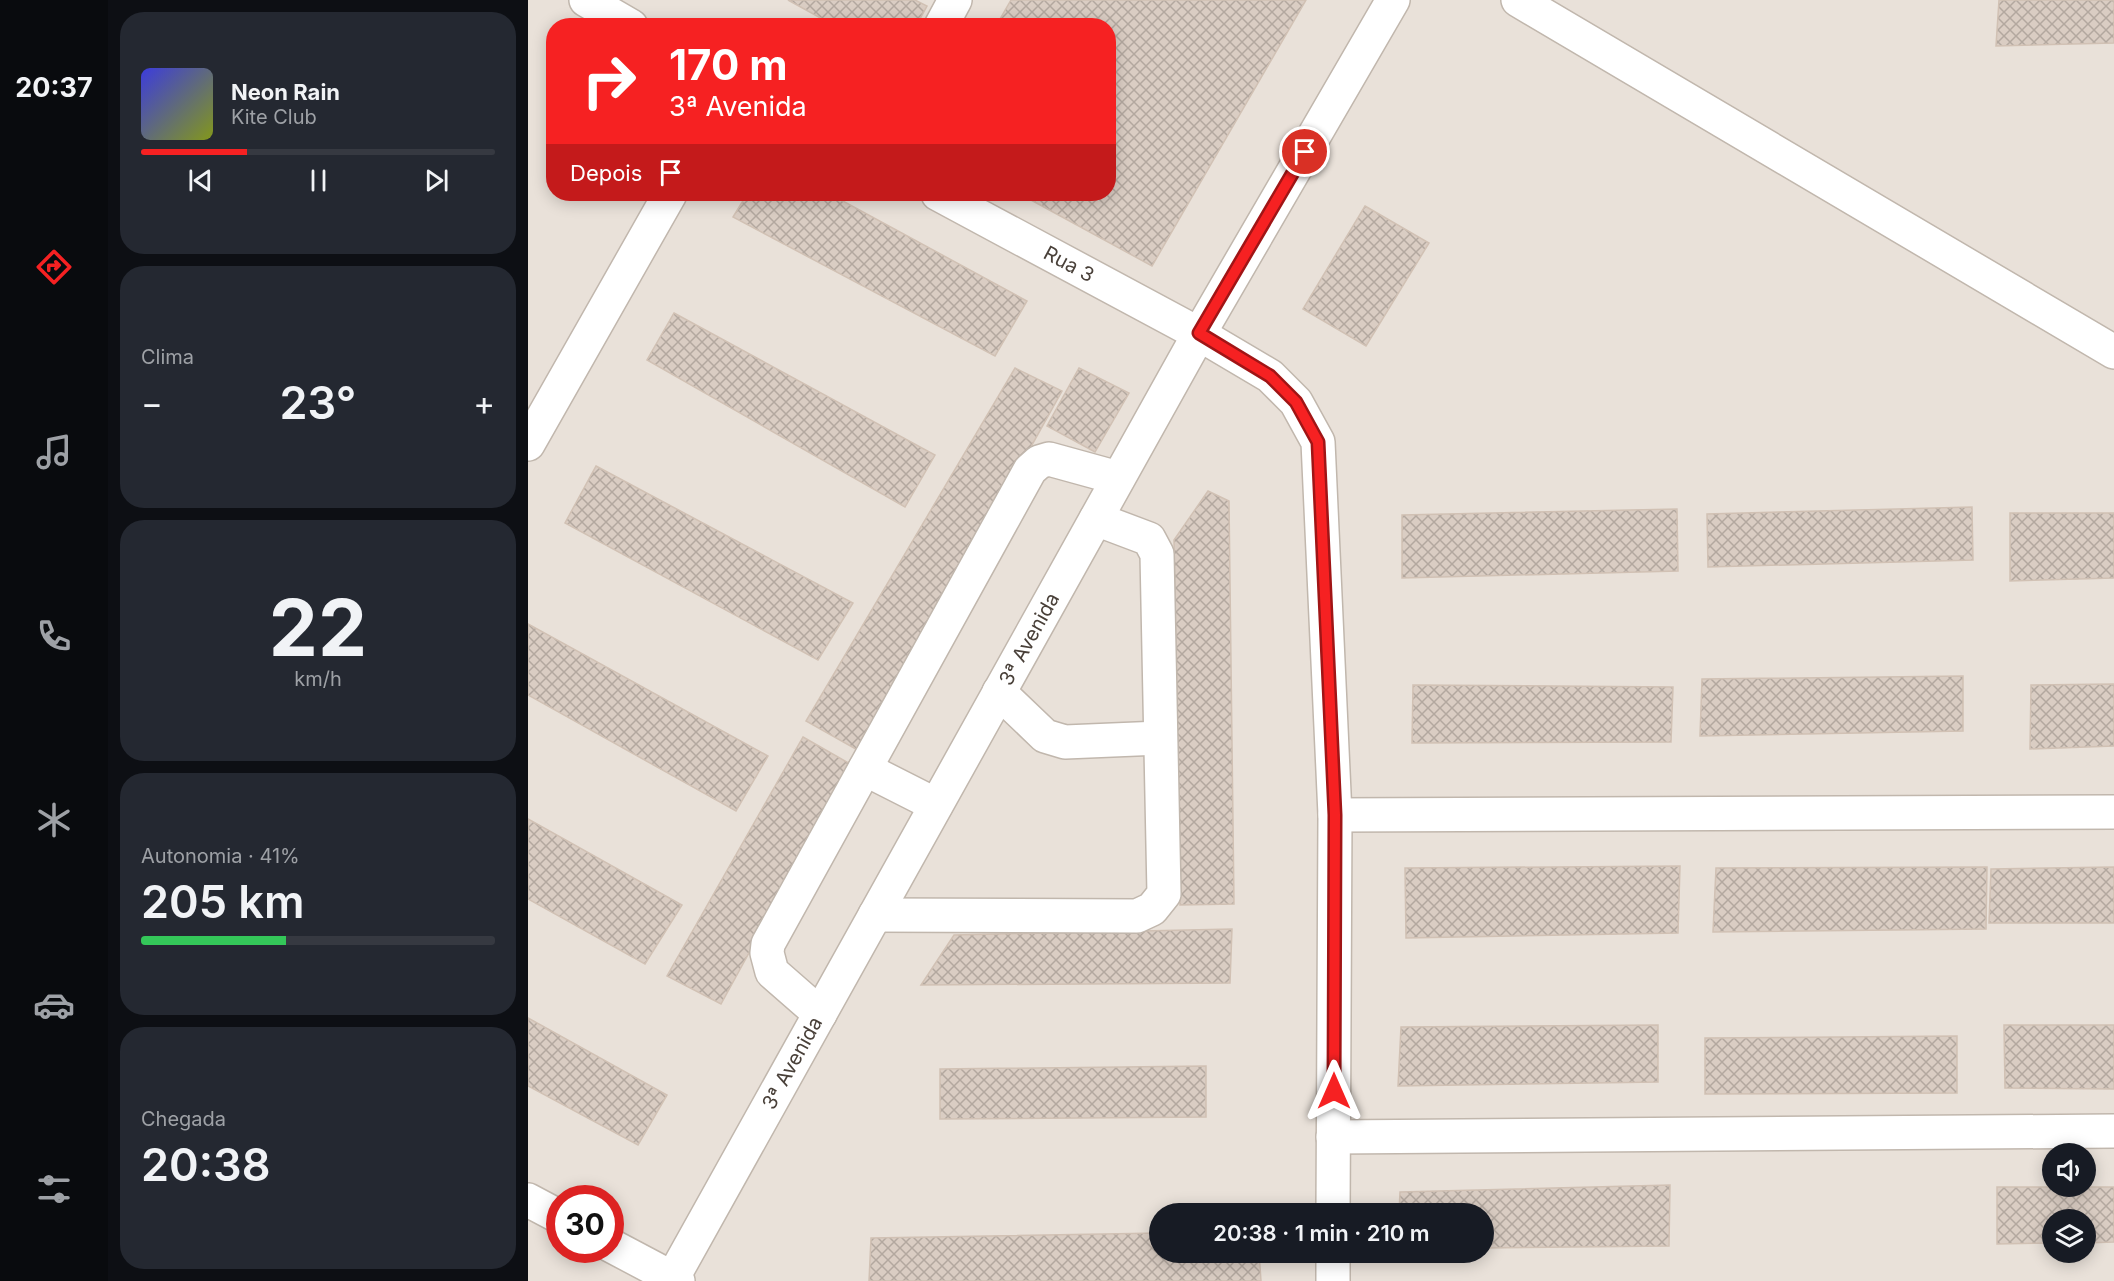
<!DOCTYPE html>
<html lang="pt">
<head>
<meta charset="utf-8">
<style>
  :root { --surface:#171b24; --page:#242831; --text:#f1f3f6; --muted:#9ea1a6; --line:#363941; --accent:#f62122 }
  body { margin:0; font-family:Inter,sans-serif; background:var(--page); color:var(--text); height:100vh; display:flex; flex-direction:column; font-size:22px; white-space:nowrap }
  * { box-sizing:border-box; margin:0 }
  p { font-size:20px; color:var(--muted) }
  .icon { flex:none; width:33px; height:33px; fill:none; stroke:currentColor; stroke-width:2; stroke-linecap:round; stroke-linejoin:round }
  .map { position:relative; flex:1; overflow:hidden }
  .panel { display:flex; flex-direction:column; gap:12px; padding:12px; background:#0d0f14; width:420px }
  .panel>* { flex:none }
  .hud { position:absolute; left:18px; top:18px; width:570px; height:183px; border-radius:24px; box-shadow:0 3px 15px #0003; background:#f62122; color:#fff; overflow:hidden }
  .fabs { position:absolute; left:1514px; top:1143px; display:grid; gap:12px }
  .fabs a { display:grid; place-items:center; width:54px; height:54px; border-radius:50%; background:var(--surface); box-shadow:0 3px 15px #0003; font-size:30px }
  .speed { position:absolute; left:18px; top:1185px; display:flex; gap:12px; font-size:30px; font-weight:700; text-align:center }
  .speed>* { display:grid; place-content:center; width:78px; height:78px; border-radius:50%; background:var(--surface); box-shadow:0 3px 15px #0003; line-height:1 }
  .speed .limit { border:9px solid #d22; background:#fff; color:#111 }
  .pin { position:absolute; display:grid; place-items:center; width:51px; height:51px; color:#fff; margin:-26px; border:3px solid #fff; border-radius:50%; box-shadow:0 2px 6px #0007 }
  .me { position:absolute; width:66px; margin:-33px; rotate:0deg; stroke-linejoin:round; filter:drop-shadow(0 0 4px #0008) }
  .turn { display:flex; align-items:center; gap:21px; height:126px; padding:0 24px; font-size:27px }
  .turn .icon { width:78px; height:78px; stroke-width:2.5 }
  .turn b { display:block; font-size:42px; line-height:51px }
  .then { display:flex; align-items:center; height:57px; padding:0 24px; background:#0003; gap:12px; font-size:22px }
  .big { font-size:45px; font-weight:600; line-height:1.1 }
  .panel .widget { flex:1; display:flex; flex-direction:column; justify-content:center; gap:9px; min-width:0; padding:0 21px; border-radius:24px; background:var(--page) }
  .panel .dial { align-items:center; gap:0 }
  .dial b { font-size:78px; line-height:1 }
  .song { display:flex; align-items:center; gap:18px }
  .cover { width:72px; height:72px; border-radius:9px; background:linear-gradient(135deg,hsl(240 70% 55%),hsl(70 70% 35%)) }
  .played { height:6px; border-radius:3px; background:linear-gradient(90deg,var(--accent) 30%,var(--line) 30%) }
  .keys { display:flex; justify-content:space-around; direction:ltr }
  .heat { display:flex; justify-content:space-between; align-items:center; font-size:33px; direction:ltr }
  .charge { height:9px; border-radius:4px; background:linear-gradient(90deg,#34c759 41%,var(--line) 0) }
  .trip { position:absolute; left:621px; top:1203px; width:345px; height:60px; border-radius:30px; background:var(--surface); box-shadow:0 3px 15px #0003; font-weight:600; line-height:60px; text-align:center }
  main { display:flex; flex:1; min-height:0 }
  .tabs { display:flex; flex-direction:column; width:108px; justify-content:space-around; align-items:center; background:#090b0e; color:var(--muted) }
  .tabs .icon { width:42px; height:42px }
  .tabs .selected { color:var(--accent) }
  .tabs b { font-size:27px; color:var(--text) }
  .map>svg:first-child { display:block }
</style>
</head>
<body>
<main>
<nav class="tabs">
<b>20:37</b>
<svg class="icon selected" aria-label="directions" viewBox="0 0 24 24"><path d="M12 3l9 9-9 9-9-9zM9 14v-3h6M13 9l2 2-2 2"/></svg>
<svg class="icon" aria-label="music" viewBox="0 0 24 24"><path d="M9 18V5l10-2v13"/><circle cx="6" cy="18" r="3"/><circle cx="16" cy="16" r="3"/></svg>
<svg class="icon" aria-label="phone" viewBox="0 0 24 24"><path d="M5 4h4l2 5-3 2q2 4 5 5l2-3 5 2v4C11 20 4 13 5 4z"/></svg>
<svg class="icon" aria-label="climate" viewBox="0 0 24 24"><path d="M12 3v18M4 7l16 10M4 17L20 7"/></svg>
<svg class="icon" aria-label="car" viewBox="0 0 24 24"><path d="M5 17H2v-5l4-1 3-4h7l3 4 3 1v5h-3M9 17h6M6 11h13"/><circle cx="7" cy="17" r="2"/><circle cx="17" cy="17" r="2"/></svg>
<svg class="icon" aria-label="filters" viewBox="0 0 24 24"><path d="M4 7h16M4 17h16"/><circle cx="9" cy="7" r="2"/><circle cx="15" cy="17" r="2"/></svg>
</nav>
<section class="panel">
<div class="widget">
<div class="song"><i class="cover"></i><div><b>Neon Rain</b><p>Kite Club</p></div></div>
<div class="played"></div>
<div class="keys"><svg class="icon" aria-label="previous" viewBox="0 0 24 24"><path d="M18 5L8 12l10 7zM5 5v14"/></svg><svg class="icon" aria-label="pause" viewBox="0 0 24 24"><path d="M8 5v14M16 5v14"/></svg><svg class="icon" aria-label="next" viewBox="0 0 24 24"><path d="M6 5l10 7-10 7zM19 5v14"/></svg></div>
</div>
<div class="widget"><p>Clima</p>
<div class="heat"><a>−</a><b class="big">23°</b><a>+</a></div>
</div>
<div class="widget dial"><b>22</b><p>km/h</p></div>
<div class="widget"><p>Autonomia · 41%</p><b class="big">205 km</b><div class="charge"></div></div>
<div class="widget"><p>Chegada</p><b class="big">20:38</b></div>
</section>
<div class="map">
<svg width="1586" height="1281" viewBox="0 0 1586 1281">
  <defs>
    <pattern id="building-cross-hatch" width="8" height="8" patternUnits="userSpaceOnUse" patternTransform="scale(1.5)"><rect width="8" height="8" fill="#dacdc3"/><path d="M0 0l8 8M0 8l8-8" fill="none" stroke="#b3a89f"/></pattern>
  </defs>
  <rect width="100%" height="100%" fill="#f5f0eb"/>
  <path fill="#e9e1d9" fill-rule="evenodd" d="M0 0H1586V1281H0ZM26 26H580V194H26ZM1524 1154H1557V1186H1524ZM32 1198H82V1250H32ZM632 1214H956V1252H632ZM1524 1220H1557V1252H1524Z"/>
  <g fill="url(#building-cross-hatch)" stroke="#d1c1b4" stroke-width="1.5">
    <path d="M260 0H387L399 6 388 26H307Z"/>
    <path d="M483 0H778L624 266 492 194H580V26H468Z"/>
    <path d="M1471 0H1586V43L1468 46Z"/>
    <path d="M219 194H302L499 301 467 356 205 217Z"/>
    <path d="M837 206 901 243 838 346 775 309Z"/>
    <path d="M146 313 407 455 377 507 119 360Z"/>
    <path d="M487 368 534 391 333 752 278 721Z"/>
    <path d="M551 368 601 393 567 452 519 426Z"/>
    <path d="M68 466 325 603 290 660 37 523Z"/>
    <path d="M680 491 701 501 706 904 652 905 646 540Z"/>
    <path d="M1444 507 1445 560 1180 567 1179 514Z"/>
    <path d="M1149 509 1150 571 874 578V515Z"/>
    <path d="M1482 513H1586V578L1482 581Z"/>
    <path d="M0 624 240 756 208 811 0 695Z"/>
    <path d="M1435 676V731L1172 736 1174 679Z"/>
    <path d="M1586 684V746L1502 749 1503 685Z"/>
    <path d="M885 685 1145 687 1143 742 884 743Z"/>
    <path d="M275 737 324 765 193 1004 139 976Z"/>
    <path d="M0 819 154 905 117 964 0 899Z"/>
    <path d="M1152 866 1150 933 878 938 877 868Z"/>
    <path d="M1459 867 1458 929 1185 932 1188 868Z"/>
    <path d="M1586 867V923H1461L1463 869Z"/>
    <path d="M704 929 702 983 393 985 426 935Z"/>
    <path d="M0 1018 139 1095 110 1145 0 1086Z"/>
    <path d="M1130 1025V1082L870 1086 873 1027Z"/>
    <path d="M1476 1025H1586V1089L1477 1088Z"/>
    <path d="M1429 1036V1093L1177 1094V1038Z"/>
    <path d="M678 1066V1117L412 1119V1069Z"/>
    <path d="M1142 1185 1141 1246 956 1248V1214H871L872 1192Z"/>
    <path d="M1469 1187H1586V1242L1557 1243V1220H1524V1243L1469 1244Z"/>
    <path d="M632 1233V1252H731L733 1281H341L343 1238Z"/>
  </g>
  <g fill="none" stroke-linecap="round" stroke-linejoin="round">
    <defs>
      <g id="minor">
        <path d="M58 0 103 26"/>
        <path d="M990 0 1586 352"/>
        <path d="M413 26 427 0"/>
        <path d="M410 194 671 334 742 376 768 402 790 442 807 815 805 1214"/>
        <path d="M0 444 142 194"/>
        <path d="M471 692 517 736 537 742 632 738"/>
        <path d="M337 769 408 805"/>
        <path d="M807 815 1586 812"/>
        <path d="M347 915 609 916 624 909 636 894 629 554 621 539 568 519"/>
        <path d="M292 1014 244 972 239 953 240 944 502 470 511 462 521 459 590 478"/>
        <path d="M805 1137 1586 1131"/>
        <path d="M0 1200 32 1217"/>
        <path d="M82 1245 150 1281"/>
        <path d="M143 1281 671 334 865 0"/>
        <path d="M805 1281V1252"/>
      </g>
    </defs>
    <use href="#minor" stroke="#c1b7ad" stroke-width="36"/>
    <use href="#minor" stroke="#fff" stroke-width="33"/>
  </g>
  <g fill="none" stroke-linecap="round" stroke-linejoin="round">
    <defs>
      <path id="route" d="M777 152 671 333 742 376 768 402 790 442 807 815 806 1091"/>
    </defs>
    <use href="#route" stroke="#a01516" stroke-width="15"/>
    <use href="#route" stroke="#f62122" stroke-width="10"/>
  </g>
  <g text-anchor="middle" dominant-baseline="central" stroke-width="4.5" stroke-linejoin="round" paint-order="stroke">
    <g font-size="20" fill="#494039" stroke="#fff">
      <text transform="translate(541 264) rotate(28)">Rua 3</text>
      <text transform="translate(501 639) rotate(-61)">3ª Avenida</text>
      <text transform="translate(264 1063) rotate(-61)">3ª Avenida</text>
    </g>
  </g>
</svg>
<div class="fabs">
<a><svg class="icon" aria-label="sound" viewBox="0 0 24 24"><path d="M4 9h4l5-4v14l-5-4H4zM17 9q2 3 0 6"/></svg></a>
<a><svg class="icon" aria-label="layers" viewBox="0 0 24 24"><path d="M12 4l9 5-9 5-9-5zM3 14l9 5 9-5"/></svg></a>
</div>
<div class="speed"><div class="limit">30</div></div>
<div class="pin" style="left:777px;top:152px;background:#d93025"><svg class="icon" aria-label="arrive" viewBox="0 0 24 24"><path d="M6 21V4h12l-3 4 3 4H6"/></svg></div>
<svg class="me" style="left:806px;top:1091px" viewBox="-20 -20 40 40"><path d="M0-17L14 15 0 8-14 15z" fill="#f62122" stroke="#fff" stroke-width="4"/></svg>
<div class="trip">20:38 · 1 min · 210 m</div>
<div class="hud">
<div class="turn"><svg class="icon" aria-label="right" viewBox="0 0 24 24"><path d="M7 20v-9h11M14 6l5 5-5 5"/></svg><div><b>170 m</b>3ª Avenida</div></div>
<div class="then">Depois<svg class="icon" aria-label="arrive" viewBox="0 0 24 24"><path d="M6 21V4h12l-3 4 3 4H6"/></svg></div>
</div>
</div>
</main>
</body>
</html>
